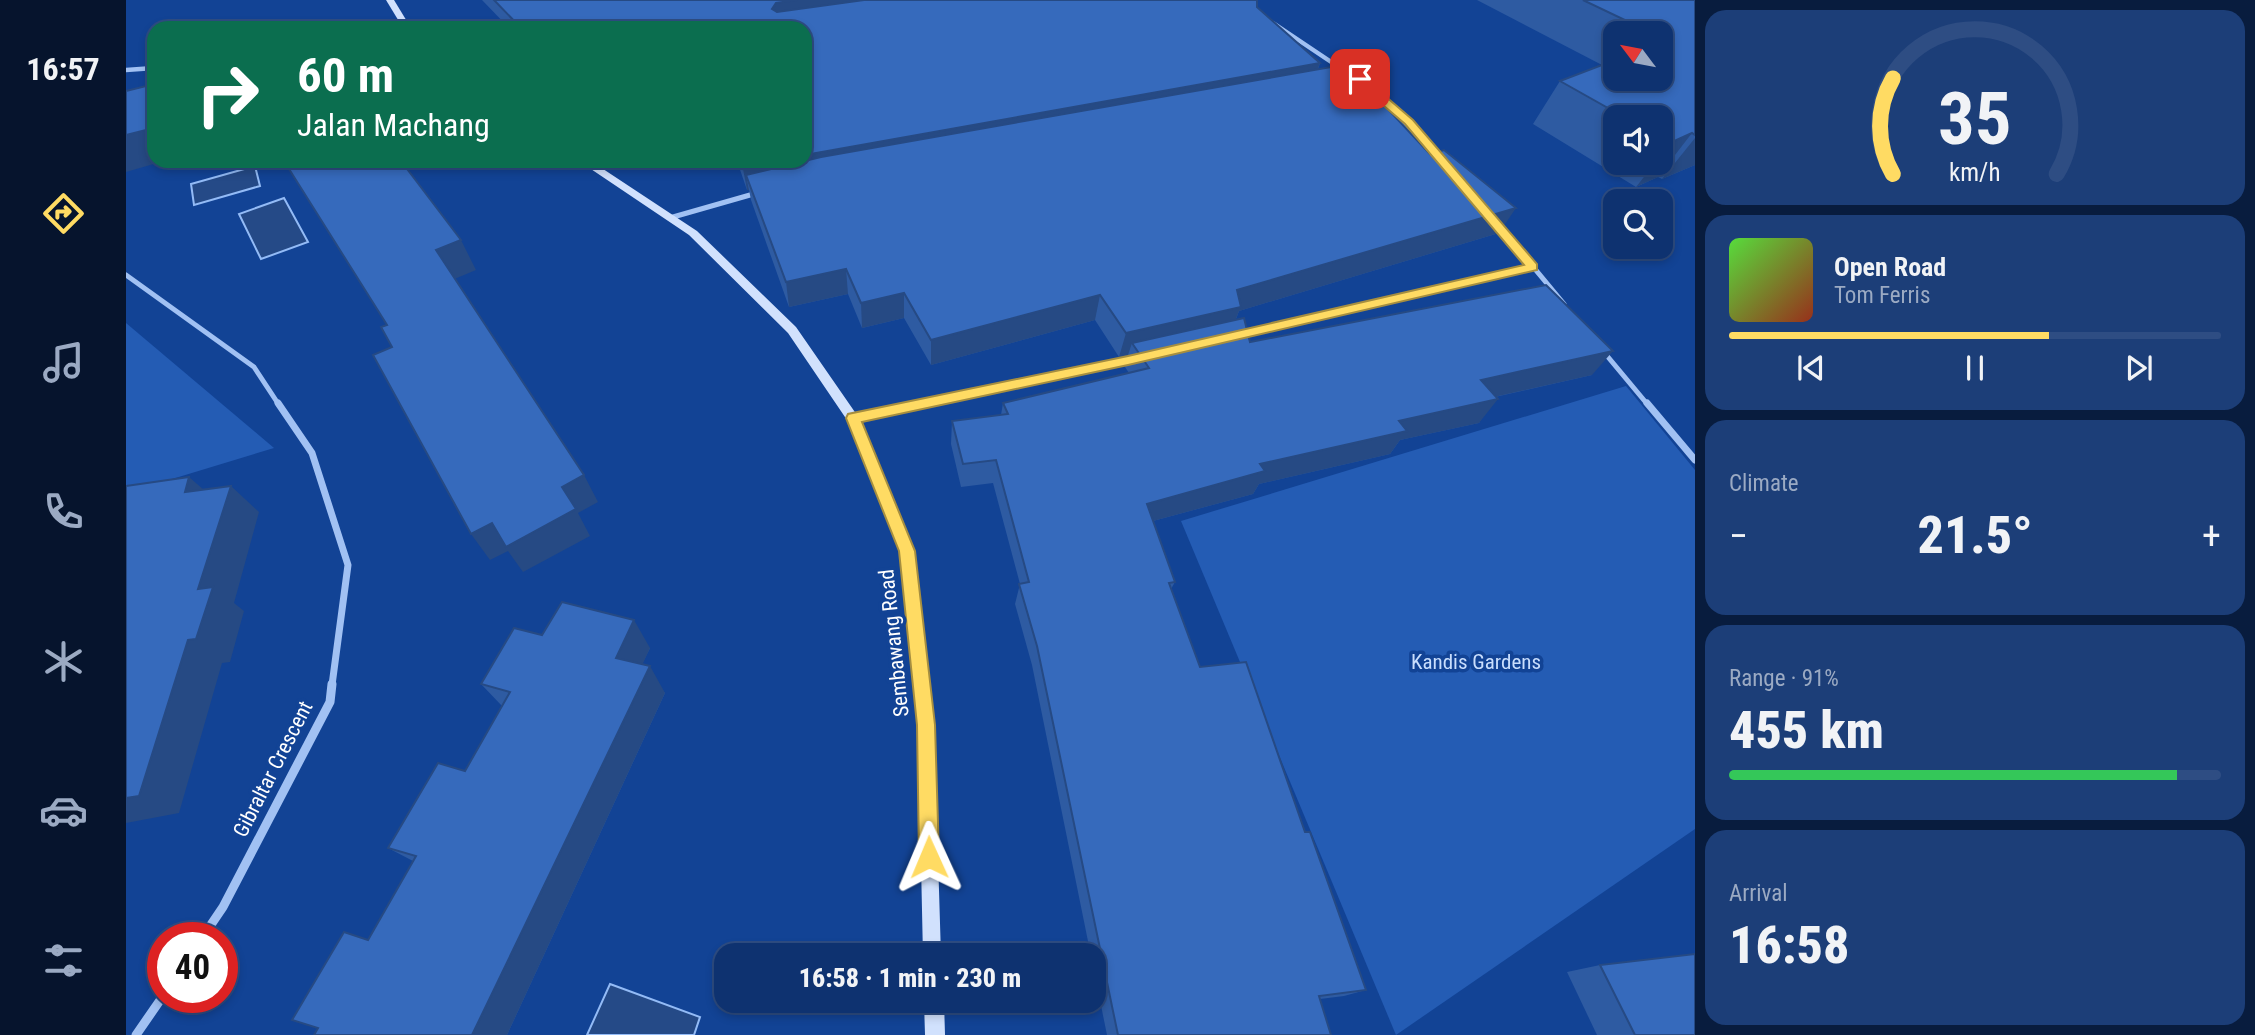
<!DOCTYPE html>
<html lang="en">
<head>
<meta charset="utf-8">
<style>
  :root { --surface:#0e3270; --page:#1c3e78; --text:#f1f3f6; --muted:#9baac3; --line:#2e4d83; --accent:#ffdb63 }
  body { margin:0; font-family:"Roboto Condensed",sans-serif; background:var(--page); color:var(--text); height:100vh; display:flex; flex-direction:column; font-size:26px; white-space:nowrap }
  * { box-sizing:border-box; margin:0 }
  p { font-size:23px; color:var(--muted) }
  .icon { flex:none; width:38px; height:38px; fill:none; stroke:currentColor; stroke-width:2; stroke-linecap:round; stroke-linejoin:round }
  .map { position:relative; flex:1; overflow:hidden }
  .side { display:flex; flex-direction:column; gap:10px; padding:10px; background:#081c3e; width:560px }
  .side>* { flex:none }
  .top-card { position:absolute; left:21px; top:21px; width:665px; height:147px; border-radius:21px; box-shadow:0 4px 10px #0003,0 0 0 2px var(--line); background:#0b6e4f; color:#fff; overflow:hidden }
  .needle { width:46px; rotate:302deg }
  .fabs { position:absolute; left:1477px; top:21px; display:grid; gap:14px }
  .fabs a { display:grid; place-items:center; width:70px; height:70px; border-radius:14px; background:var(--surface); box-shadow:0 4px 10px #0003,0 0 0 2px var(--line); font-size:35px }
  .speed { position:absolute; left:21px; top:922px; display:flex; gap:14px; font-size:35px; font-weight:700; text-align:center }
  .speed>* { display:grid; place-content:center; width:91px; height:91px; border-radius:50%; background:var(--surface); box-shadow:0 4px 10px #0003,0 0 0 2px var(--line); line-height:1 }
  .speed .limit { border:10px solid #d22; background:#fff; color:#111 }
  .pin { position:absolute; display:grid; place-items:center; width:60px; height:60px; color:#fff; margin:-30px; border-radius:14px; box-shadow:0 4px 10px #0006 }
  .me { position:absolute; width:77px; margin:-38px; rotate:359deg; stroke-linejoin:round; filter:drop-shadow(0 0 5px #0008) }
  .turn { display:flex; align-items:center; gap:24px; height:147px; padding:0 35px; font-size:32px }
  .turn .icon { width:91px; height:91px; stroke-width:2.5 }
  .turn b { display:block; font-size:49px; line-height:60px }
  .big { font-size:52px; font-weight:800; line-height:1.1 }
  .side .card { flex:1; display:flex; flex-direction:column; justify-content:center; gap:10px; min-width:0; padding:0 24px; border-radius:21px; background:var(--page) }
  .side .dial { align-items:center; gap:0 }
  .dial svg { height:182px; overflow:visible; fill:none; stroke:var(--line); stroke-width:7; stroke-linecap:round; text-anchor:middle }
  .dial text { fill:var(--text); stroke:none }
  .song { display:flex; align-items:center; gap:21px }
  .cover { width:84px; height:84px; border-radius:10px; background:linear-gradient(135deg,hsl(110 70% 55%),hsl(10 70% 35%)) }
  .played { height:7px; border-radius:4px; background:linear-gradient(90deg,var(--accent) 65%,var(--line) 65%) }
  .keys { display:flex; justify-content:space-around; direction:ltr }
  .heat { display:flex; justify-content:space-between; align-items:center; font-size:38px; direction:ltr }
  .charge { height:10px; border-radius:5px; background:linear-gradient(90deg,#34c759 91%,var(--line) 0) }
  .trip { position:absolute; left:588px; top:943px; width:392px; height:70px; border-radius:21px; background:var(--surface); box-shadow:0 4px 10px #0003,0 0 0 2px var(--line); font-weight:800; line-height:70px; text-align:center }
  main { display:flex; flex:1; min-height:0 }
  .menu { display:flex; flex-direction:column; width:126px; justify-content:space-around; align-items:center; background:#06142d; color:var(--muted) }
  .menu .icon { width:49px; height:49px }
  .menu .on { color:var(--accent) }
  .menu b { font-size:32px; color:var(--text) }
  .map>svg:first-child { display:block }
</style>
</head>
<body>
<main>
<nav class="menu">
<b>16:57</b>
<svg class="icon on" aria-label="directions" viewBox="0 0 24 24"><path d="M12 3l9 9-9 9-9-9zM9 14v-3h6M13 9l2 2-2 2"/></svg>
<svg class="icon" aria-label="music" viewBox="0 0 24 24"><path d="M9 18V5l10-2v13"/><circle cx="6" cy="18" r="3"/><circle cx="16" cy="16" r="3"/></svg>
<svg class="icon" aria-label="phone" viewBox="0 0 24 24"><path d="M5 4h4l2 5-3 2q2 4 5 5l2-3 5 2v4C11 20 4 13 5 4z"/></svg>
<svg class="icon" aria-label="climate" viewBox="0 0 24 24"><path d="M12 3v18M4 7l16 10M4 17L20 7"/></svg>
<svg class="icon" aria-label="car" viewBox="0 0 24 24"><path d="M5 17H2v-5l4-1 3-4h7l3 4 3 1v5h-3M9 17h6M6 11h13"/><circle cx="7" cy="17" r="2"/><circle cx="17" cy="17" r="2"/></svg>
<svg class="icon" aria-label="filters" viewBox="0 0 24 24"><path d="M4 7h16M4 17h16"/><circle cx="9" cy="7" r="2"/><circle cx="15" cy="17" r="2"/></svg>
</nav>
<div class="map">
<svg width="1569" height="1035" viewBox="0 0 1569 1035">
  <rect width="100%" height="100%" fill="#124395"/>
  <g fill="#245cb4">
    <path d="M0 323 148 448 0 493Z"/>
    <path d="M1500 386 1569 470V829L1270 1035 1055 521Z"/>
  </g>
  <g fill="#254a87" stroke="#93bbf6" stroke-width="2">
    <path d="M129 166 134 186 68 205 65 184Z"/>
    <path d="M158 198 182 242 135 259 113 214Z"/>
    <path d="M484 984 574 1017 568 1035H461Z"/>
  </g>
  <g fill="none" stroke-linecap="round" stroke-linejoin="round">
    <g stroke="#a1c1f3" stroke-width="4.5">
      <path d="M1147 23 1238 84 1317 159"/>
      <path d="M0 70 28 68"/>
      <path d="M1213 82 1233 80"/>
    </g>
    <g stroke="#a1c1f3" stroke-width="5">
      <path d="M547 217 631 193"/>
      <path d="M1370 222 1438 304"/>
      <path d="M0 275 128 367 153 405"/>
      <path d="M1114 334 1407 267"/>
      <path d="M1477 351 1522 405"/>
      <path d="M790 405 1007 359"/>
    </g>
    <g stroke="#a1c1f3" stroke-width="7">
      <path d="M152 403 186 453 222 565 206 685"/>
      <path d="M1521 403 1569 460"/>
      <path d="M727 418 798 403"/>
    </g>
    <g stroke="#a1c1f3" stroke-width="9">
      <path d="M76 938 97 907 204 702 206 684"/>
      <path d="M10 1035 37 996"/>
    </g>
    <g fill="#d1e1fd" fill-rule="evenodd">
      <path d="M260 0H268L285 28H277Z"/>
      <path d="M453 161H465L571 231 670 327 733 418 788 551 808 725 815 956H797L792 725 774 551 721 420 662 333 563 235Z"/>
      <path d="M798 1001H818L819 1035H799Z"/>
    </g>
  </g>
  <g fill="#2e5ba2" fill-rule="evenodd">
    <path d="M356 0H1131V7L1194 63 1192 69 1373 233 1113 311 1110 319 1124 342 1466 375 1369 397 1353 423 1274 440 1264 454 1133 484 1127 494 1027 521 1049 582 1045 589 1074 667 1179 832 1240 990 1218 996 1194 999 1205 1035H981L968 971V956H965L906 665 889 604 894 584 867 483 835 487 825 444 826 421 875 415 877 403 1003 373 999 367 1002 355 993 357 969 320 805 365 778 318 736 328 722 294 663 307 625 200 623 190H621L611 161H679V28H383Z"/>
    <path d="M1351 0H1569V165L1536 179 1532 177 1510 187 1407 124 1434 81 1476 65ZM1489 33H1535V79H1489ZM1489 117H1535V163H1489Z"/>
    <path d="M416 635 524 648 516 664 539 693 381 1035H188L287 861 262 848 339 771 376 706 355 684Z"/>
    <path d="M1474 965 1569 1035H1471L1441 972Z"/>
  </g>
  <g fill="#264a84">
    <path d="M671 0H810L652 23 646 9 650 3Z"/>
    <path d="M458 22 460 28H438Z"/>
    <path d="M1194 63 1186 84 620 175 623 190H621L617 169 653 161H679V155Z"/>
    <path d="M28 128V161H38L0 172V135Z"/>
    <path d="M1566 133 1532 177 1510 187 1529 163H1535V155L1544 143Z"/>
    <path d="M1569 138V165L1536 179Z"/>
    <path d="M1390 208 1373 233 1113 311 1105 331 1006 343 1002 355 993 357 1000 333 1111 290Z"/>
    <path d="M335 240 350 270 326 280 310 250Z"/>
    <path d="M720 269 722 294 663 307 660 282Z"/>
    <path d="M778 293V318L736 328 735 303Z"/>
    <path d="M974 295 969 320 805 365V340Z"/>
    <path d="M1487 351 1466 375 1337 404 1355 380Z"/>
    <path d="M1372 399 1353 423 1274 440 1264 454 1133 484 1127 494 1012 525 1021 504 1134 464 1273 421Z"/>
    <path d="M458 475 472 502 452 513 464 536 397 572 382 551 364 560 345 534Z"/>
    <path d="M63 477 94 504 59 492Z"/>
    <path d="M105 486 133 512 108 603 118 611 104 662 96 663 53 813 0 823V798L72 589Z"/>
    <path d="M508 620 524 648 507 685 490 658Z"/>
    <path d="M524 666 539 693 381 1035H346Z"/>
  </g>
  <g fill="#366abc" stroke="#264a84" stroke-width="2">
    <path d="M368 0H671L650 3 646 9 651 12 738 0H1131V7L1194 63 679 155V28H459L458 22 438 28H395Z"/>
    <path d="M1457 0H1569V135L1566 133 1544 143 1535 138V117H1498L1434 81 1489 60V79H1535V43L1542 41 1535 38V33H1526Z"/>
    <path d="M1205 67 1234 93 1245 91 1304 154 1318 150 1390 208 1111 290 1115 307 1000 333 974 295 805 340 778 293 735 303 720 269 660 282 620 175 695 157Z"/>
    <path d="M28 84V128L0 135V91Z"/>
    <path d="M158 161H275L335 240 310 250 458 475 436 487 450 509 380 547 366 523 345 534 247 355 266 347 255 327 261 325Z"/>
    <path d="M614 161H653L617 169Z"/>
    <path d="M1420 285 1487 351 1355 380 1372 399 1273 421 1281 431 1134 464 1139 471 1021 504 1049 582 1043 583 1074 667 1120 662 1179 832H1184L1240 990 1193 996 1205 1035H992L911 646 893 584 903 582 870 460 837 464 826 421 882 414 877 403 1023 368 1006 343 1118 318 1124 342Z"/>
    <path d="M63 477 59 492 105 486 72 589 87 587 70 639 62 640 13 796 0 798V486Z"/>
    <path d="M436 602 508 620 490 658 524 666 346 1035H188L192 1028 166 1020 218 932 242 940 290 856 262 848 312 763 339 771 384 692 355 684 388 628 416 635Z"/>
    <path d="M1569 954V1035H1509L1474 965Z"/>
  </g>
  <path fill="#ffdb63" stroke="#a68e40" stroke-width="2" d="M1230 77H1237L1287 120 1411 264V270L1002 365 736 422 789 551 809 725 813 857 810 864 803 867 796 864 793 857 791 725 773 551 720 418 722 414 1002 356 1398 265 1279 124 1230 82Z"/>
  <g text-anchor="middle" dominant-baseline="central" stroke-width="7" stroke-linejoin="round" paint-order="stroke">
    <g font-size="21" fill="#fff" stroke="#124395">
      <text transform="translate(768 643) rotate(-96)">Sembawang Road</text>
      <text transform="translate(147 769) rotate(-63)">Gibraltar Crescent</text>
    </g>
    <g font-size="21" fill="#c9defd" stroke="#124395">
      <text x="1350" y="662">Kandis Gardens</text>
    </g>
  </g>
</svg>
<div class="fabs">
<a><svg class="needle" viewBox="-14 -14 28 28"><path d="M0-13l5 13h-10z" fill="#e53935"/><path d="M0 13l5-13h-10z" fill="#9baac3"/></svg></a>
<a><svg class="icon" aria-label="sound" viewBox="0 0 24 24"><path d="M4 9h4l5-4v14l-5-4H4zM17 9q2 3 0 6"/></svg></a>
<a><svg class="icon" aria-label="search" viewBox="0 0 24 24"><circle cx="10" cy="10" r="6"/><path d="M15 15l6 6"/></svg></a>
</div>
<div class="speed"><div class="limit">40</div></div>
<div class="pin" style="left:1234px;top:79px;background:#d93025"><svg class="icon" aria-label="arrive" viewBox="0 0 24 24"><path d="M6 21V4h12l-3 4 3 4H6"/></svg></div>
<svg class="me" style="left:803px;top:857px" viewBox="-20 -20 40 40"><path d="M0-17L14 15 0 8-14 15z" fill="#ffdb63" stroke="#fff" stroke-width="4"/></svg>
<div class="trip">16:58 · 1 min · 230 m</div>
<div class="top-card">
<div class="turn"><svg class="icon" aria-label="right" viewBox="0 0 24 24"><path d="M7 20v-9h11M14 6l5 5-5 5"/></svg><div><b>60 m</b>Jalan Machang</div></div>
</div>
</div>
<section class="side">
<div class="card dial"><svg viewBox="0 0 100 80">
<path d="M14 69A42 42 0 1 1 86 69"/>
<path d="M14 69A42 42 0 0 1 14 27" stroke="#ffdb63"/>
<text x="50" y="56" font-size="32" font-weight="700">35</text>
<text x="50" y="72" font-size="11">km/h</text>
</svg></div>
<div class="card">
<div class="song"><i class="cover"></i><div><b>Open Road</b><p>Tom Ferris</p></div></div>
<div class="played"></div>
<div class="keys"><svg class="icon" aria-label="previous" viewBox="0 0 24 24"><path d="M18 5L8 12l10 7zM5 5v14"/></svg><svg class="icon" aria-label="pause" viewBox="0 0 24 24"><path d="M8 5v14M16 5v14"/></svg><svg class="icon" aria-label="next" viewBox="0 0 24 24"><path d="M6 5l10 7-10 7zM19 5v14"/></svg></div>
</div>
<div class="card"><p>Climate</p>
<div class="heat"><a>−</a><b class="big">21.5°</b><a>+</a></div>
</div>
<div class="card"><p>Range · 91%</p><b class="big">455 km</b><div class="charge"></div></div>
<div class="card"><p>Arrival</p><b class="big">16:58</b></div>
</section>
</main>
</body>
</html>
